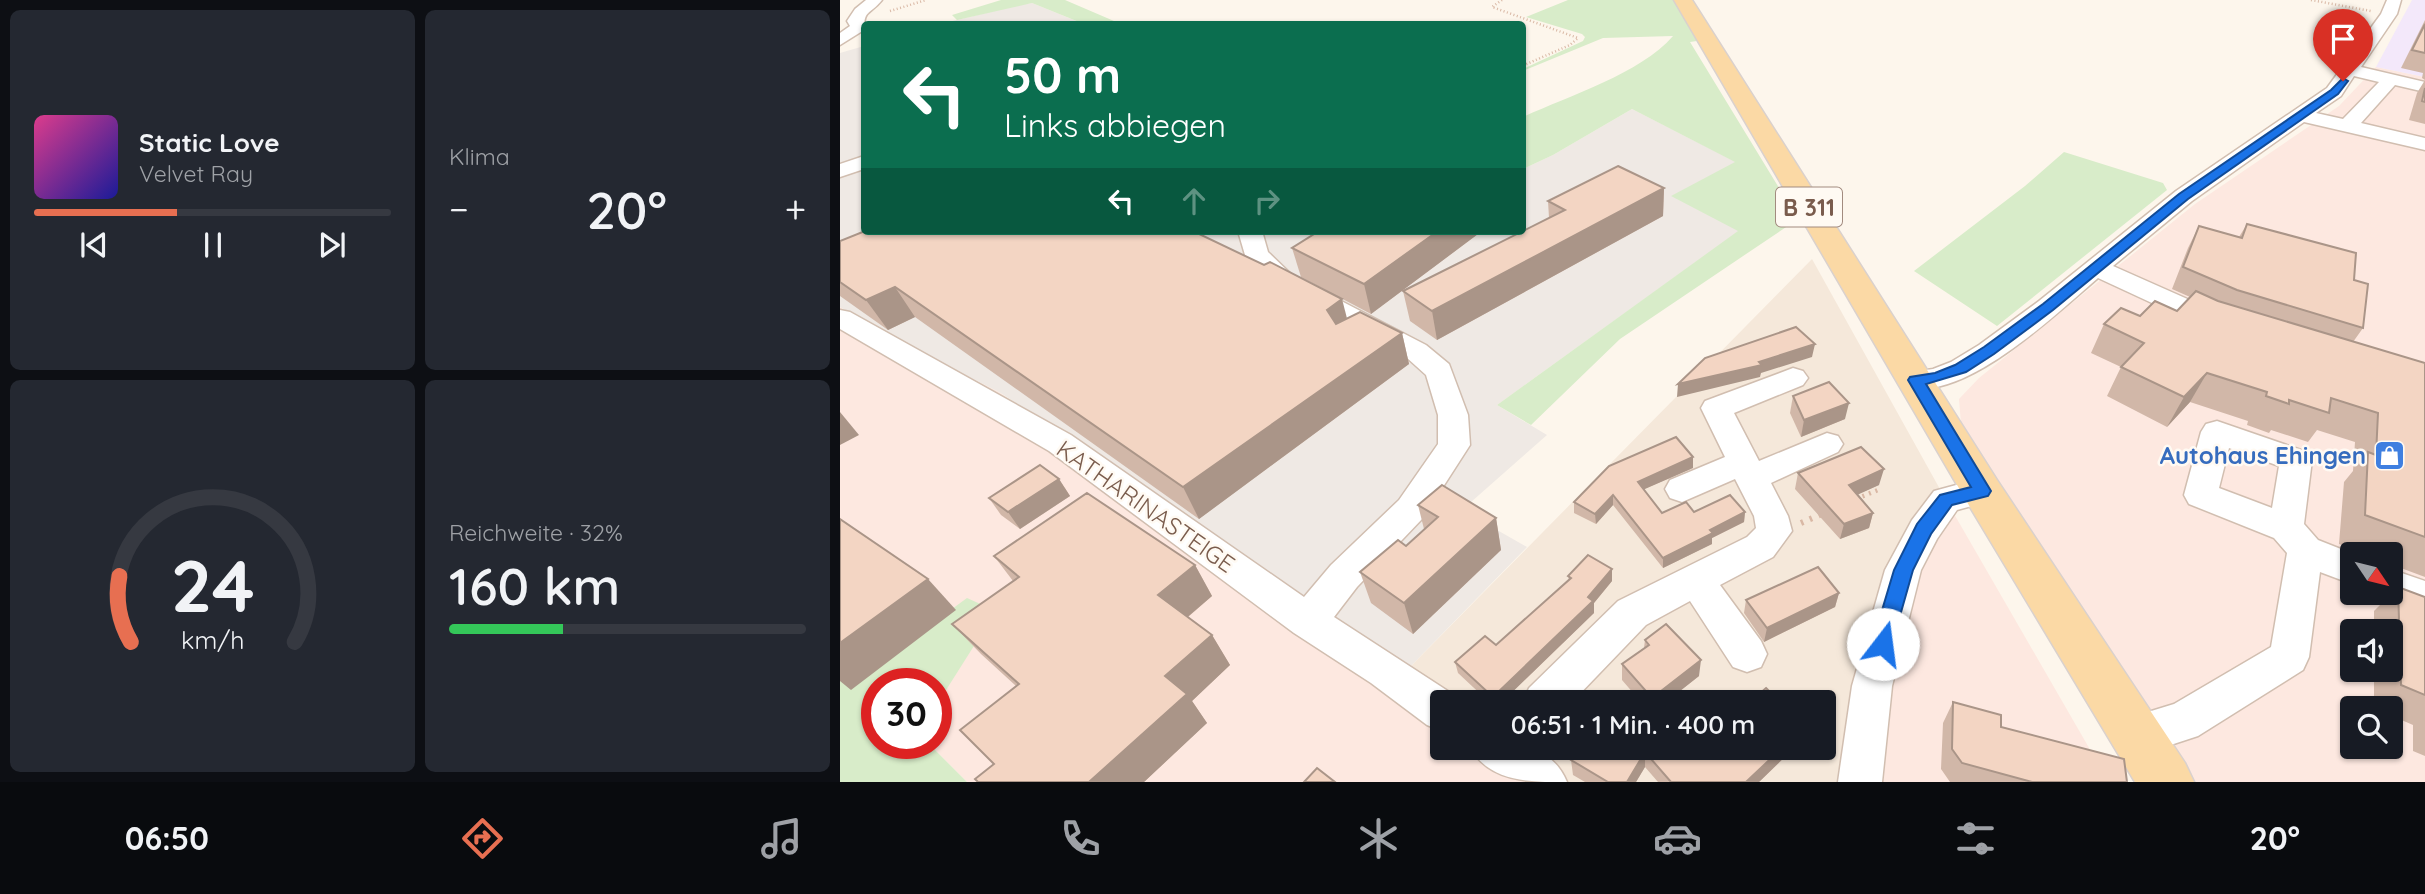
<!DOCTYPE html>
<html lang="de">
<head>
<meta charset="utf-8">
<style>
  :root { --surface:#171b24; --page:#242831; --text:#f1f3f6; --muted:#9ea1a6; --line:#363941; --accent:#e76f51 }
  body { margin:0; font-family:Quicksand,sans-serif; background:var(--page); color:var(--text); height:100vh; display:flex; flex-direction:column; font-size:26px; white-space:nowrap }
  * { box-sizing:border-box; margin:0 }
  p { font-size:23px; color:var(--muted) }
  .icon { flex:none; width:38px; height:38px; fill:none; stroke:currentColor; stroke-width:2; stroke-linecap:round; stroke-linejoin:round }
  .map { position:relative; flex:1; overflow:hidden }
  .side { display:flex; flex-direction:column; gap:10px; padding:10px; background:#0d0f14; width:840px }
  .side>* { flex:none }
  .top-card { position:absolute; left:21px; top:21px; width:665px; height:214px; border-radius:7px; box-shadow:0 2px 5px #0004; background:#0b6e4f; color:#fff; overflow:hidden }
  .needle { width:46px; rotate:125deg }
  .fabs { position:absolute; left:1500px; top:542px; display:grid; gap:14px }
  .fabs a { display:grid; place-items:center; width:63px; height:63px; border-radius:7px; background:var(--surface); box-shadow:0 2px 5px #0004; font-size:35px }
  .speed { position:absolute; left:21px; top:668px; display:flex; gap:14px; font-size:35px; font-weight:700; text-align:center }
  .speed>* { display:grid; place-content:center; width:91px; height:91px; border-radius:50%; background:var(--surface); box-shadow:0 2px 5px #0004; line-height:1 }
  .speed .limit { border:10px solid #d22; background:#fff; color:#111 }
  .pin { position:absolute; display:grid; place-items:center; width:60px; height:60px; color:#fff; margin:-72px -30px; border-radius:50% 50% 50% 0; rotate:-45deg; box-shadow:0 0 7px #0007 }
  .pin .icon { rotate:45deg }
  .me { position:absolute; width:77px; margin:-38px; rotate:15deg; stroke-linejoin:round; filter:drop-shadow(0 0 5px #0008) }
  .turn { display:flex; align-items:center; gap:24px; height:147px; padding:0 28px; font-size:32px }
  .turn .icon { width:91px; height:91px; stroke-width:2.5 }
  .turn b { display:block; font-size:49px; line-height:60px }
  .lanes { display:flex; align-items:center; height:66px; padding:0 28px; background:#0003; justify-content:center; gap:35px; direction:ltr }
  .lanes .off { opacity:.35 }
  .big { font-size:52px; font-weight:600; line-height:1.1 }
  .side .card { flex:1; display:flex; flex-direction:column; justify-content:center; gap:10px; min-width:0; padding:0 24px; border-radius:10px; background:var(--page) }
  .side .dial { align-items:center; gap:0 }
  .dial svg { height:182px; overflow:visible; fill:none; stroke:var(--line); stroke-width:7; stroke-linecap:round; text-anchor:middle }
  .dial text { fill:var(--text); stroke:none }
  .song { display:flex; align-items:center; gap:21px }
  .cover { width:84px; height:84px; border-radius:10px; background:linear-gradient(135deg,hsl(330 70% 55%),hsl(240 70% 35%)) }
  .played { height:7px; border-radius:4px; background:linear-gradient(90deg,var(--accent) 40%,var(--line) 40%) }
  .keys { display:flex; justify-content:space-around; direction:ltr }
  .heat { display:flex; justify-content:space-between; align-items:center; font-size:38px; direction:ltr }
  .charge { height:10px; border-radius:5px; background:linear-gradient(90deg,#34c759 32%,var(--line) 0) }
  .side .tiles { flex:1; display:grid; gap:10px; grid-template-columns:repeat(2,1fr) }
  .trip { position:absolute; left:590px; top:690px; width:406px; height:70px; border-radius:7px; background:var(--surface); box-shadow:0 2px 5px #0004; font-weight:600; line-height:70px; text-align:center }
  .menu { display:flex; height:112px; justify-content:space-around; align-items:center; background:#090b0e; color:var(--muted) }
  .menu .icon { width:49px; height:49px }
  .menu .active { color:var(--accent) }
  .menu b { font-size:32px; color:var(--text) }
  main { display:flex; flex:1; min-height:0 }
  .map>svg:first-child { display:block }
</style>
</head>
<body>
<main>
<section class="side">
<div class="tiles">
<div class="card">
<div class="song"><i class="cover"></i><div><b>Static Love</b><p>Velvet Ray</p></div></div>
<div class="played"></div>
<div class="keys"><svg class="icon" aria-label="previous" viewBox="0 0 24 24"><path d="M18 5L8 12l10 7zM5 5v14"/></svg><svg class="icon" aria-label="pause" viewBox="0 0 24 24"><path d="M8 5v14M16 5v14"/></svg><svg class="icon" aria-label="next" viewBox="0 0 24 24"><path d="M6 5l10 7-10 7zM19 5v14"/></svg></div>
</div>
<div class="card"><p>Klima</p>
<div class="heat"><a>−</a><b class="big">20°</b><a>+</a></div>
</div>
<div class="card dial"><svg viewBox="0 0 100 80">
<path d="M14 69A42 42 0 1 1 86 69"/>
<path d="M14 69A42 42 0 0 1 9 40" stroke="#e76f51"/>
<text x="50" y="56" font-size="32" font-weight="700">24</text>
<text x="50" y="72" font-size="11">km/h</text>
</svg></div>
<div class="card"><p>Reichweite · 32%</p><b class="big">160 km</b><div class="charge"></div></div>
</div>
</section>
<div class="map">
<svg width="1585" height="782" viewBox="0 0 1585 782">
  <rect width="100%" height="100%" fill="#fdf6ec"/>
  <path fill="#f5e8da" d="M972 259 1106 500 1020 782H715L668 747H984V702H607L566 671Z"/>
  <g fill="#fde8e0" fill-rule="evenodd">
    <path d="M1536 67 1585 77V782H1344L1121 423 1119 399 1139 378 1355 204 1499 106ZM1512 555H1550V593H1512ZM1512 632H1550V670H1512ZM1512 709H1550V747H1512Z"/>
    <path d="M0 307 60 342 159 392 566 671 602 702V747H668L715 782H127L89 744H96V706L155 611 40 662 0 657Z"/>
    <path d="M1106 500 1267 779 1268 782H1020L1032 686Z"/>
  </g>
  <g fill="#efe9e4">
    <path d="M192 3 244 24H100L179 5Z"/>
    <path d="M24 46V231H682L683 169 713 155 792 109 896 162 899 231 657 405 707 435 622 510 687 547 566 671 246 448 159 392 60 342 0 307V53Z"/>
  </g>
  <path fill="#f3e8fa" d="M1572 0H1585V77L1536 67Z"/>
  <g fill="#d8ecc9">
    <path d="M161 0H225L281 24H244L192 3 117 20 112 15Z"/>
    <path d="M728 0H836L857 41 850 42 958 219 780 339 691 425 657 405 898 231 831 196 895 162 792 109 713 155 683 169V117C728 96 800 74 833 36L763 38 683 71V69L743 41 745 37 742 34 686 17Z"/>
    <path d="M1224 152 1323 183 1327 190 1157 326 1074 271 1185 186Z"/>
    <path d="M127 598 156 611 96 706V684H37V744H89L127 782H0V657L40 662Z"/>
  </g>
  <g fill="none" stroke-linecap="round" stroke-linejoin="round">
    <defs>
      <g id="minor">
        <path d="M26 0H42C29 16 24 9 24 30L0 45V33L10 26 7 21 15 9Z"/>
        <path d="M1547 0H1561L1557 14 1521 67 1585 82V92L1555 85 1521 123 1585 138V150L1464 122 1352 201 1273 266 1388 317 1392 323 1388 329 1378 331 1368 329 1258 278C1216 314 1124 403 1066 387L1061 380 1066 373 1093 369 1111 362 1139 345 1199 301 1336 191 1487 88 1541 14ZM1514 76 1539 82 1503 119 1476 113 1501 96Z"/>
        <path d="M24 156V169L0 177V164Z"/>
        <path d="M398 231H422L428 252 453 276 586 345 609 364 628 415 630 445 583 518 517 587 494 617 617 697 619 702H602V731L587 725 531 683 454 633 209 451 0 329V310L10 312 231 435 464 597 491 565 559 500 598 444V415L586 375 566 357 435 286 405 255Z"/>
        <path d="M953 368 963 371 968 378 963 385 894 413 919 461 987 433 998 436 1003 444 998 452 931 483 948 516 952 531 933 557 880 585 921 641 927 654 921 667 907 672 893 667 850 601 806 625 732 702H683L689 688 778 601 907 537 916 528 914 516 895 479 842 502 830 498 825 489 830 480 885 457 861 408 865 401Z"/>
        <path d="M1377 421 1467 452 1472 460 1464 524 1478 540 1516 555H1512V584L1480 572 1469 657 1463 670 1358 736 1297 756 1282 750 1276 735 1282 720 1334 704 1431 647 1447 553 1434 538 1349 504 1344 495 1361 432 1366 424ZM1389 448 1439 466 1432 508 1379 488Z"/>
        <path d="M1142 478 1154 482 1159 491 1154 500 1117 510 1097 539 1081 570 1052 686 1042 782H998L1012 686 1045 570 1072 520 1094 491Z"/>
        <path d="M1550 569 1585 581V613L1537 595 1550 593Z"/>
        <path d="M630 747C669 747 709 739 727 782 688 782 649 782 630 747Z"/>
      </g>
      <path id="major" d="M834 0H852L1157 480 1345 763 1354 782H1295L1127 502Z"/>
    </defs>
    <use href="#minor" stroke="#d1beb0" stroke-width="3"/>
    <use href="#major" stroke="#dad1cd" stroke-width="3"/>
    <g stroke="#d9b8a5" stroke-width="2.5" stroke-dasharray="1 2.5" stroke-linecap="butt">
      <path d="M662 0 652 7 738 38 730 45 682 66"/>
      <path d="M1471 0 1531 11"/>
      <path d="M50 11 86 0"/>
    </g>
    <path stroke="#d9b8a5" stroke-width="4.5" stroke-dasharray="2 5" stroke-linecap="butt" d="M1016 499 1038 490"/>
    <path stroke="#d9b8a5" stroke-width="6" stroke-dasharray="2.5 7" stroke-linecap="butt" d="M961 523 982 514"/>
    <use href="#minor" fill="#fff" fill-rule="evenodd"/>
    <use href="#major" fill="#fbd9a5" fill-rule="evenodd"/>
  </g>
  <g fill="#d1b7a8">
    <path d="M1585 20V80L1582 78 1583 73 1561 68Z"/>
    <path d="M1585 80V124L1569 120 1577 93Z"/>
    <path d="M824 188 823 216 597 340 570 321 563 291 709 218 708 201Z"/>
    <path d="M1407 224 1514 280 1523 328 1513 342 1585 363V577L1550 564V555H1527L1499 544 1504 482 1513 471 1515 442 1477 430 1468 442 1431 430 1429 433 1407 425 1408 421 1350 402 1327 427 1267 396 1281 367 1251 353 1264 324 1300 316 1337 311 1350 297 1332 289 1348 248 1359 226 1399 237Z"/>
    <path d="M479 231H642L531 314 461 277 452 248Z"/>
    <path d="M0 241 507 319 562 333 569 364 359 519 75 317 48 330 0 296Z"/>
    <path d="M953 396 1005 419 961 437 950 413Z"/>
    <path d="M853 468 804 489 822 513 905 512 904 522 872 538V544L823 568 773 505 756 524 734 513V502Z"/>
    <path d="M958 473 1039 485 1018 494 1033 513 1029 528 1000 539 955 489Z"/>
    <path d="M219 479 230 496 180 529 161 515 149 498Z"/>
    <path d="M578 505 656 518 661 550 573 634 531 603 520 572 566 546 584 529Z"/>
    <path d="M154 556 355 565 372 596 348 617 372 635 390 665 352 701 367 723 304 782H138L154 764 176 686 141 654 112 624 173 581Z"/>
    <path d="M772 569V581L754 603V613L662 702H649L618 673 615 662 656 645 729 580 728 576Z"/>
    <path d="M1558 587 1585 597V756L1573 751V725L1550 715V709L1534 708V670H1550V632H1534V611Z"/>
    <path d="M999 593 995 607 924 642 904 613 906 600Z"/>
    <path d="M805 640 859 676 826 702H801L782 680V664L804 648Z"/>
    <path d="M1113 702 1161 727 1287 782H1110L1101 769 1103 723Z"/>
    <path d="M740 747 856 750 857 747H952V750L919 782H818L805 767 796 782H745L733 775 731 760Z"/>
  </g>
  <g fill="#aa9588">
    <path d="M824 188 823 216 597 340 592 311Z"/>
    <path d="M598 231H642L531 314 524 284Z"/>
    <path d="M55 287 75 317 48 330 26 300Z"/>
    <path d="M502 299 510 330 496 340 487 310Z"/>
    <path d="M562 333 569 364 359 519 343 487Z"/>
    <path d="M975 344 972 357 921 373 920 377 837 397 838 384 919 362Z"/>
    <path d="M1367 373 1350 402 1327 427 1344 397Z"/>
    <path d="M1009 403 1005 419 961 437 964 420Z"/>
    <path d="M0 412 19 435 0 445Z"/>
    <path d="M853 457V468L798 492V482Z"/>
    <path d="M1044 469 1039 485 1006 500 1009 485Z"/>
    <path d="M219 479 230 496 180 529 168 512Z"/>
    <path d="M773 495V505L756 524 755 514Z"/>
    <path d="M905 512 904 522 872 538V544L823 568V558L870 530Z"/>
    <path d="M1033 513 1029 528 1000 539 1004 524Z"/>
    <path d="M656 518 661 550 573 634 564 603Z"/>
    <path d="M355 565 372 596 337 626 318 595Z"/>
    <path d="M772 569V581L754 603V613L662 702H654L653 697 748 597Z"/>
    <path d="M88 579 116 610 11 690 0 681V643Z"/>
    <path d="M999 593 995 607 924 642 927 628Z"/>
    <path d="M372 635 390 665 352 701 367 723 304 782H249L325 676Z"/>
    <path d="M861 660 859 676 826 702H812V698Z"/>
    <path d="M943 747H952V750L919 782H906Z"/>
    <path d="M805 752V767L796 782H787Z"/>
  </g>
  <g fill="#f3d5c3" stroke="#aa9588" stroke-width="2">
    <path d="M1585 24V53L1572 50Z"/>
    <path d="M1585 88V102L1582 101Z"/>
    <path d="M778 166 824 188 592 311 563 291 725 210 708 201Z"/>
    <path d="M1407 224 1516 253 1514 280 1528 284 1523 328 1397 290 1343 267 1359 226 1402 238Z"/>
    <path d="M25 231H353L424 265 430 262 502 299 487 310 496 324 520 312 562 333 343 487 55 287 26 300 0 282V241Z"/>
    <path d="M479 231H598L524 284 452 248Z"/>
    <path d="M1356 291 1378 301 1585 363V537L1525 515 1528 452 1536 455 1538 413 1491 398 1489 413 1449 400V404L1426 396 1427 392 1367 373 1344 397 1281 367 1304 343 1264 324 1281 308 1300 316 1315 301 1337 311Z"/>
    <path d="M956 327 975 344 919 362 922 365 838 384 865 358Z"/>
    <path d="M989 382 1009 403 964 420 953 396Z"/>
    <path d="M836 437 853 457 798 482 822 513 846 502 854 512 890 495 905 512 870 530 873 533 823 558 773 495 755 514 734 502 769 466Z"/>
    <path d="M1021 447 1044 469 1009 485 1033 513 1004 524 958 473Z"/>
    <path d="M200 465 219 479 168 512 149 498Z"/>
    <path d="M602 485 656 518 564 603 520 572 558 540 566 546 598 517 578 505Z"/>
    <path d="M247 493 355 565 318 595 372 635 325 676 347 694 249 782H138L135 779 154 764 120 730 179 684 112 624 179 577 154 556Z"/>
    <path d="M0 519 88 579 0 643Z"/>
    <path d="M748 555 772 569 748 597 753 601 653 697 615 662 645 636 656 645 731 578 728 576Z"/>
    <path d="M978 567 999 593 927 628 906 600Z"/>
    <path d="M1558 587 1585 597V695L1561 685Z"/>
    <path d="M826 624 861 660 812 698 782 664 809 645 805 640Z"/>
    <path d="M926 688 940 702H910Z"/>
    <path d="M1113 702 1161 715V727L1284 759 1287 782H1192L1122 763 1112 749Z"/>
    <path d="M740 747H851L861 753 857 747H943L906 782H831L805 752 787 782H768L731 760Z"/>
    <path d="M477 768 495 782H464Z"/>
  </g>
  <path fill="#1a73e8" stroke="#114b97" stroke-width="2" d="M1503 78 1508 81 1498 94 1348 199 1213 310 1154 354 1126 372 1086 384 1151 491 1148 496 1112 505 1091 534 1073 570 1050 651 1043 653 1035 651 1032 644 1054 570 1077 524 1100 495 1131 487 1068 380 1070 377 1095 373 1115 365 1144 347 1203 304 1339 194 1491 90Z"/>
  <defs>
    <symbol id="shop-square" viewBox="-11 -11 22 22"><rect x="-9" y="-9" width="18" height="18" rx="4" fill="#3f7fe0" stroke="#fffaf3"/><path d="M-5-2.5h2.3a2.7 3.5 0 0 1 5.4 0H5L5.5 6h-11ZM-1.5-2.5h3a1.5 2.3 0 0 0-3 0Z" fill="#fff"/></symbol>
  </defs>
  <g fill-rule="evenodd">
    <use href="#shop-square" x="1532" y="438" width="35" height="35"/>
  </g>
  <g text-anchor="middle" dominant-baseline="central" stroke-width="5" stroke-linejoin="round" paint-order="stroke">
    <rect fill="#fffaf3" stroke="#a28b7f" stroke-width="2" x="936" y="187.5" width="66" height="39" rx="5"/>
    <g font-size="23" font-weight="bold" fill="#7a5c4d">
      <text x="969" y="207">B 311</text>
    </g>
    <g font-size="24" font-weight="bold" fill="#366cbe" stroke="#fffaf3" text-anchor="end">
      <text x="1526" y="455">Autohaus Ehingen</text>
    </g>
    <g font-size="24" fill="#7a5c4d" stroke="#fffaf3">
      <text transform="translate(306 506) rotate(35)">KATHARINASTEIGE</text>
    </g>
  </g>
</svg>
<div class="fabs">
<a><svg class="needle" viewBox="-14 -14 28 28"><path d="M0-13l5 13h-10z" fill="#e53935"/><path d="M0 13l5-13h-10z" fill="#9ea1a6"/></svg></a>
<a><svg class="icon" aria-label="sound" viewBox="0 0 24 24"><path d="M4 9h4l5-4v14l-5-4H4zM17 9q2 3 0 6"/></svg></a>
<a><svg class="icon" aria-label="search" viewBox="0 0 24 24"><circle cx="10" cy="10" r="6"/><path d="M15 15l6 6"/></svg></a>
</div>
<div class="speed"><div class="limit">30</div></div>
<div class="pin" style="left:1503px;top:81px;background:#d93025"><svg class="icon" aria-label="arrive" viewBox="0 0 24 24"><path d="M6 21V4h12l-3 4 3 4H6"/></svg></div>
<svg class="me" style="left:1043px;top:644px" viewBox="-20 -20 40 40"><circle r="19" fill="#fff"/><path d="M0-13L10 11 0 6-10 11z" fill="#1a73e8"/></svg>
<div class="trip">06:51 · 1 Min. · 400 m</div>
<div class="top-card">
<div class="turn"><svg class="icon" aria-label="left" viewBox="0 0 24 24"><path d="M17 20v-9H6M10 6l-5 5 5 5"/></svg><div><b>50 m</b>Links abbiegen</div></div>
<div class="lanes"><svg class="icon" aria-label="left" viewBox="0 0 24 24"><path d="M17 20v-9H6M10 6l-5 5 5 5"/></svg><svg class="icon off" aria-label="ahead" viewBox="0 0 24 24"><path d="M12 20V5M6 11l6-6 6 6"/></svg><svg class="icon off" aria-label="right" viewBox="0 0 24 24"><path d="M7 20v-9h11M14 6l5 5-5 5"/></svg></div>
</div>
</div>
</main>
<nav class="menu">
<b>06:50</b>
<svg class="icon active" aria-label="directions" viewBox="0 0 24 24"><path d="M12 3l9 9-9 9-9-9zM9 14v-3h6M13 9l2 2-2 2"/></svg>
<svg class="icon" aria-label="music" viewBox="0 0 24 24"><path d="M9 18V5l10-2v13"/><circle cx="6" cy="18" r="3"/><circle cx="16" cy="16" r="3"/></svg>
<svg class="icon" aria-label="phone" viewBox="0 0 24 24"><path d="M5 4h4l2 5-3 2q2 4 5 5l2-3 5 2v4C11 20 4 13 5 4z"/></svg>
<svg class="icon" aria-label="climate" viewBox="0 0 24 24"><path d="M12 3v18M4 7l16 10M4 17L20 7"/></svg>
<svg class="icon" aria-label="car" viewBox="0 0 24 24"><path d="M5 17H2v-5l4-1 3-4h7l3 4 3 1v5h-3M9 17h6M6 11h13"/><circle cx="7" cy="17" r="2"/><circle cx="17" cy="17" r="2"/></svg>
<svg class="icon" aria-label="filters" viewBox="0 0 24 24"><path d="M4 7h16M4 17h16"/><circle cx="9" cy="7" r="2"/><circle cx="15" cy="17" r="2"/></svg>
<b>20°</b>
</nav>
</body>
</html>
